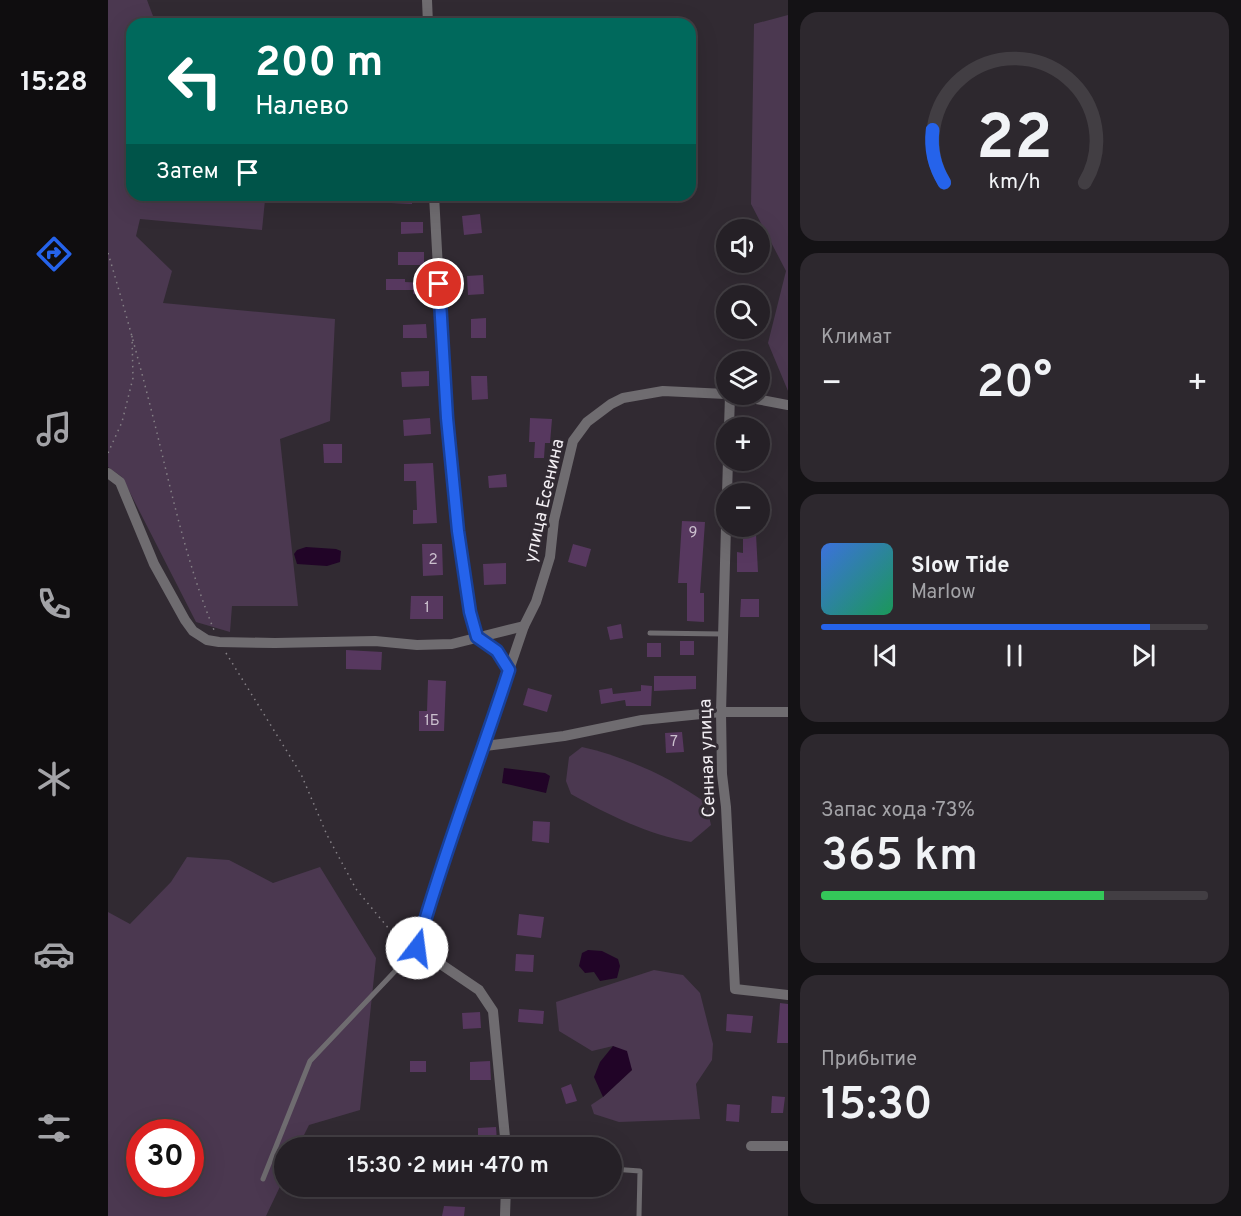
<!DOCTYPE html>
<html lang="ru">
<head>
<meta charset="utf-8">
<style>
  :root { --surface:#252026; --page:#2d282e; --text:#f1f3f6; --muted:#a3a3a7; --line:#423e43; --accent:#2563eb }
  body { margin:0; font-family:Overpass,sans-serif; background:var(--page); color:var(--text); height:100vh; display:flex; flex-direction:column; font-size:22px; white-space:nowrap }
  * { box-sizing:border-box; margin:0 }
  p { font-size:20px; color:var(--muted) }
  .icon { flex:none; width:33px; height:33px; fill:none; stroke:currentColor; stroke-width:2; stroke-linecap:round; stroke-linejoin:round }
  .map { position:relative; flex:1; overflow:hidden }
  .side { display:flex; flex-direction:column; gap:12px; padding:12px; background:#141215; width:453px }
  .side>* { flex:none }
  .hud { position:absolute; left:18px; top:18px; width:570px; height:183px; border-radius:18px; box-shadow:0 6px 24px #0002,0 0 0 2px var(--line); background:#00695c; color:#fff; overflow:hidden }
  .controls { position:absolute; left:608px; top:219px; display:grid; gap:12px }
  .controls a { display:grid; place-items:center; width:54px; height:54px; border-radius:50%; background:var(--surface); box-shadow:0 6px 24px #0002,0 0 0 2px var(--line); font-size:30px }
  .speed { position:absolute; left:18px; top:1119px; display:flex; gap:12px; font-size:30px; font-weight:700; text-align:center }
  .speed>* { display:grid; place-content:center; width:78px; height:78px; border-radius:50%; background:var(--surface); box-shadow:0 6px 24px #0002,0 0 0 2px var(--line); line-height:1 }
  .speed .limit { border:9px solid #d22; background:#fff; color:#111 }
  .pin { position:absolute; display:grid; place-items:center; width:51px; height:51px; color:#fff; margin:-26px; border:3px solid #fff; border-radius:50%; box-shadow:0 2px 6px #0007 }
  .me { position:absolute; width:66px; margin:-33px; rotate:15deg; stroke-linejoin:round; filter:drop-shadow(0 0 4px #0008) }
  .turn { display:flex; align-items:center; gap:21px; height:126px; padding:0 30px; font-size:27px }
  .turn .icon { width:78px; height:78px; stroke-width:2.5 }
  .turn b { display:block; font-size:42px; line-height:51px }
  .then { display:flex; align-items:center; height:57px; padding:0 30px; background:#0003; gap:12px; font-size:22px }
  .big { font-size:45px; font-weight:600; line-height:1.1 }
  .side .tile { flex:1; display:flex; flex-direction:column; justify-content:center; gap:9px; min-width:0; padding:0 21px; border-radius:18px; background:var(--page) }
  .side .dial { align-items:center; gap:0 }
  .dial svg { height:156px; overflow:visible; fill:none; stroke:var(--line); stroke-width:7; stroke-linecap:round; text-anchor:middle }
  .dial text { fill:var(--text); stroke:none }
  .song { display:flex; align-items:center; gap:18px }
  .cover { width:72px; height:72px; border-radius:9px; background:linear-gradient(135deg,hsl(220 70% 55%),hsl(150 70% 35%)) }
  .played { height:6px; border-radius:3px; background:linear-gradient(90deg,var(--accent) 85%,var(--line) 85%) }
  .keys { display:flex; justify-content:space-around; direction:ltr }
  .heat { display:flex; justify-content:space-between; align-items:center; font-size:33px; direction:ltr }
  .charge { height:9px; border-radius:4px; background:linear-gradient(90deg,#34c759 73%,var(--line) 0) }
  .trip { position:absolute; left:166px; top:1137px; width:348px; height:60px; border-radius:30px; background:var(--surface); box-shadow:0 6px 24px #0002,0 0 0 2px var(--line); font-weight:600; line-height:60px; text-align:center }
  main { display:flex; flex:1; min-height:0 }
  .menu { display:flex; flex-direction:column; width:108px; justify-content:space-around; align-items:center; background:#0f0d0f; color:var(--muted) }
  .menu .icon { width:42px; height:42px }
  .menu .on { color:var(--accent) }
  .menu b { font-size:27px; color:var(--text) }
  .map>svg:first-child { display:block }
</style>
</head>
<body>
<main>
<nav class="menu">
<b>15:28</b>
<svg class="icon on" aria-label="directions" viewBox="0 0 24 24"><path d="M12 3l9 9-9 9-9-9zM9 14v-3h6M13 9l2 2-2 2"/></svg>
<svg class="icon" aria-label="music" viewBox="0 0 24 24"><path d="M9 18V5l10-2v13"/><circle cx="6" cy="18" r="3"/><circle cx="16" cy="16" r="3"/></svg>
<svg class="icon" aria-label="phone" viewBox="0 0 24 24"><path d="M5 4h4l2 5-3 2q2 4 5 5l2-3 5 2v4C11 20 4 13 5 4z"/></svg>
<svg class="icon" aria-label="climate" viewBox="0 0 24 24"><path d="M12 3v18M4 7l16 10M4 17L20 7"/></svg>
<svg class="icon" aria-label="car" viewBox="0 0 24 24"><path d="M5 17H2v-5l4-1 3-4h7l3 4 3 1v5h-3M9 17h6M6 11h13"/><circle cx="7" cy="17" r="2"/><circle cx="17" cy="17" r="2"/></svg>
<svg class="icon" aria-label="filters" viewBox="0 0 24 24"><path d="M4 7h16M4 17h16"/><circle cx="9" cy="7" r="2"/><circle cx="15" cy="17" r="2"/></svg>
</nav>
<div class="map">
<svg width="680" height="1216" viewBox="0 0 680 1216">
  <rect width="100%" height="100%" fill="#312a32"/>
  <g fill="#4b3850" fill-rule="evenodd">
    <path d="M0 0H39L48 24H24V195H135L157 200 154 230 32 219 28 236 64 271 55 303 227 319 222 421 172 439 190 606H124L122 632 88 622 14 477 0 467Z"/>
    <path d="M680 15V391L660 343 678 271 643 204 646 24Z"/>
    <path d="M474 747C518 757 562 777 598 803L603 825 583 842C540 835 501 815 463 794L458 781 461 757Z"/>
    <path d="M79 857 121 860 165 883 212 867 268 958 252 1110 201 1125 190 1147 177 1148V1176L158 1216H0V912L22 924 63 882ZM32 1132H82V1184H32Z"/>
    <path d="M546 970 575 975 592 993 605 1044 604 1060 588 1084 592 1119 511 1122 486 1114 483 1105 495 1097 524 1070 505 1046 484 1051 451 1031 448 1002Z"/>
  </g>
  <g fill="#210427">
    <path d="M198 547 228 549 233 551 232 562 219 566 189 564 186 554 189 550Z"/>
    <path d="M396 768 437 773 442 776 438 793 394 783Z"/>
    <path d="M480 950 494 951 510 959 512 966 509 978 492 981 486 972 477 973 471 966 474 953Z"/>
    <path d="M505 1046 519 1051 524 1070 495 1097 486 1077 492 1062Z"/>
  </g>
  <g fill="#57385f">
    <path d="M283 195H304V204L283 203Z"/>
    <path d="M372 214 374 233 356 235 354 216Z"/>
    <path d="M293 222H315V233L293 234Z"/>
    <rect x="290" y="252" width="26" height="13"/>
    <path d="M375 275 376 294 360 295 359 276Z"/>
    <path d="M278 279H297V282L317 283V295L305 294V290H278Z"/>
    <path d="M378 318V338H363V319Z"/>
    <path d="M318 324 319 338H295V325Z"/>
    <path d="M321 371V386L294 387 293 372Z"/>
    <path d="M363 376H379L380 399 364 400Z"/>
    <path d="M322 418 323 434 296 436 295 420Z"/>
    <path d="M422 418 444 419 442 443H437L436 458H426L427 442H421Z"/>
    <path d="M215 444H234V463H216Z"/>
    <path d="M325 463 329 523 305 524V510H309L308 481H296V464Z"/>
    <path d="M398 474 399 487 381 488 380 476Z"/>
    <path d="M574 521 597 522 592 593H596V622L579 621V583H570Z"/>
    <path d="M635 534H648L650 572H629V552L635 553Z"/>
    <path d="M314 544H334L335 575 315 576Z"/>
    <path d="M465 544 483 549 478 567 460 562Z"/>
    <path d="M398 563V584L376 585 375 564Z"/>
    <path d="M303 596H335V619H302Z"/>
    <path d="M633 599H651V617H632Z"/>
    <path d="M513 624 515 638 502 640 499 627Z"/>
    <rect x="572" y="641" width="14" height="14"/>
    <rect x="539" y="643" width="14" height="14"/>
    <path d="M238 650 274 652 273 670 238 669Z"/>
    <path d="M546 676H588V689L546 691Z"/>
    <path d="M320 680 338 681 336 731H311V711H319Z"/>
    <path d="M533 685 544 686 543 706H518L517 700 493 704 491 690 504 688 505 694 533 691Z"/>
    <path d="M420 688 444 695 439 712 415 705Z"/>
    <path d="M574 732 576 752 558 753 557 733Z"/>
    <path d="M425 821 442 822 441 843 424 841Z"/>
    <path d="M411 914 436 917 433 938 409 935Z"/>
    <path d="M408 954 426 955 425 972 407 971Z"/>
    <path d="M672 1003 680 1004V1043H669Z"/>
    <path d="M411 1009 436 1011 435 1024 410 1022Z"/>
    <path d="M372 1012 373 1028 355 1029 354 1013Z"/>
    <path d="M619 1014 645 1016 643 1033 618 1031Z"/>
    <rect x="302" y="1061" width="16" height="11"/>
    <path d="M382 1061 383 1080H362V1062Z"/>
    <path d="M463 1084 469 1101 458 1104 453 1088Z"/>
    <path d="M664 1096 677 1097 675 1113H663Z"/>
    <path d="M619 1104 632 1105 631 1122 618 1121Z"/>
    <path d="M388 1127 389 1141 370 1142V1128Z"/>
    <path d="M336 1206 357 1207 356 1216H334Z"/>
  </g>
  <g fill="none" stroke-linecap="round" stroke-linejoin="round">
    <g stroke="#858086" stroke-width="1.5" stroke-dasharray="1.5 4.5" stroke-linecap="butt">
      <path d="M0 253C18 313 34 372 49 433 65 499 80 567 106 630"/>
      <path d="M0 453 14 422 25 378 24 335"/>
      <path d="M118 653 193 774 219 835 248 889 291 941 299 944"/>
    </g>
    <g stroke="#6f6c70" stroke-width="5">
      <path d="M542 633 615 634"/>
      <path d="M504 1169 532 1171 531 1216"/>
      <path d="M155 1179 202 1061 309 948"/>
    </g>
    <g stroke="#6f6c70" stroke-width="10">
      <path d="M319 0 320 24"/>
      <path d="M326 195C331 290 336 384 345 479 350 532 354 586 369 637L389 651 401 670"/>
      <path d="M621 394 680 405"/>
      <path d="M621 428 622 395"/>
      <path d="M0 473 12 482 46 564 77 620 85 631 99 640 111 642 167 643 267 641 309 645 344 644 416 626"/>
      <path d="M619 494 620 460"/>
      <path d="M618 526 613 712 614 774 618 807 627 989 680 995"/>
      <path d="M377 746 456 736 534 720 613 712H680"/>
      <path d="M643 1146H680"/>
      <path d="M398 1148 385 1011 371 990 309 948 324 896 377 746 401 670 416 626 428 602 442 557 446 520 465 441 479 422 503 404 515 398 555 391 618 394"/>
      <path d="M397 1216 398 1186"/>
    </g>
  </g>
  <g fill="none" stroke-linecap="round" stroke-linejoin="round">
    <defs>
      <path id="route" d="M309 948C335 854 371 763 401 670L389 651 369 637 362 612 350 531 339 418 331 284"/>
    </defs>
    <use href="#route" stroke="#184099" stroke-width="15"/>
    <use href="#route" stroke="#2563eb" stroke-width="10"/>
  </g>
  <g text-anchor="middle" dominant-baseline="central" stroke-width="6" stroke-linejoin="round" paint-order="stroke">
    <g font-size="15" fill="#cbc0ce">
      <text x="585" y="533">9</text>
      <text x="325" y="560">2</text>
      <text x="319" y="608">1</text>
      <text x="324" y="721">1Б</text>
      <text x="566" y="742">7</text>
    </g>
    <g font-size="18" fill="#f2eef3" stroke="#312a32">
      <text transform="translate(437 501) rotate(-77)">улица Есенина</text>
      <text transform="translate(600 758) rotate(-92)">Сенная улица</text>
    </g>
  </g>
</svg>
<div class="controls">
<a><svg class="icon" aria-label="sound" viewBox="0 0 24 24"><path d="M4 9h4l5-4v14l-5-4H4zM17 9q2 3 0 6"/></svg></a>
<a><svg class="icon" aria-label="search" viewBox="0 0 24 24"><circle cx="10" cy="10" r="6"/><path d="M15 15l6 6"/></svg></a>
<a><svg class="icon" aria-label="layers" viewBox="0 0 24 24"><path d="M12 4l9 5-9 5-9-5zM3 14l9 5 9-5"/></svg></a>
<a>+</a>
<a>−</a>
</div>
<div class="speed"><div class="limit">30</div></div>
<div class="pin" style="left:331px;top:284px;background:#d93025"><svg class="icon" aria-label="arrive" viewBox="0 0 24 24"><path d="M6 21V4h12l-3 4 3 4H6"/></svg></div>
<svg class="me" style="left:309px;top:948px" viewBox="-20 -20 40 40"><circle r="19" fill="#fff"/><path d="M0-13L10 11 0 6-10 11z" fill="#2563eb"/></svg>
<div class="trip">15:30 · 2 мин · 470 m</div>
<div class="hud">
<div class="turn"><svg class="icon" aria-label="left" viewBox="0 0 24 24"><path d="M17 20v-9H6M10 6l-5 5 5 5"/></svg><div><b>200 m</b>Налево</div></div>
<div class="then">Затем<svg class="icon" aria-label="arrive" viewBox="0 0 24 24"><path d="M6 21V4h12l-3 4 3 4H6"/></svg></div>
</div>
</div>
<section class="side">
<div class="tile dial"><svg viewBox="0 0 100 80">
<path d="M14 69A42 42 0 1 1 86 69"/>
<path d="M14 69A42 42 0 0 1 8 42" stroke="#2563eb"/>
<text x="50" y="56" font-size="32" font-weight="700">22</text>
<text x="50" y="72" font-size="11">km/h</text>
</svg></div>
<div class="tile"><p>Климат</p>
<div class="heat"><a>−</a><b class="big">20°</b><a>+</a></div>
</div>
<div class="tile">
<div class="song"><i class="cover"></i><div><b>Slow Tide</b><p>Marlow</p></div></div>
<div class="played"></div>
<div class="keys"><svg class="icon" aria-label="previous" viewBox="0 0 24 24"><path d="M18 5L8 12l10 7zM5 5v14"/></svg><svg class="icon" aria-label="pause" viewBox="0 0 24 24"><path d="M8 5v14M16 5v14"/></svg><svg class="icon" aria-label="next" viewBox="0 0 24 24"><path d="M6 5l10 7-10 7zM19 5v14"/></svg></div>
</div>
<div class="tile"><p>Запас хода · 73%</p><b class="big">365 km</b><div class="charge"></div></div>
<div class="tile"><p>Прибытие</p><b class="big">15:30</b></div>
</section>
</main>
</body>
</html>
